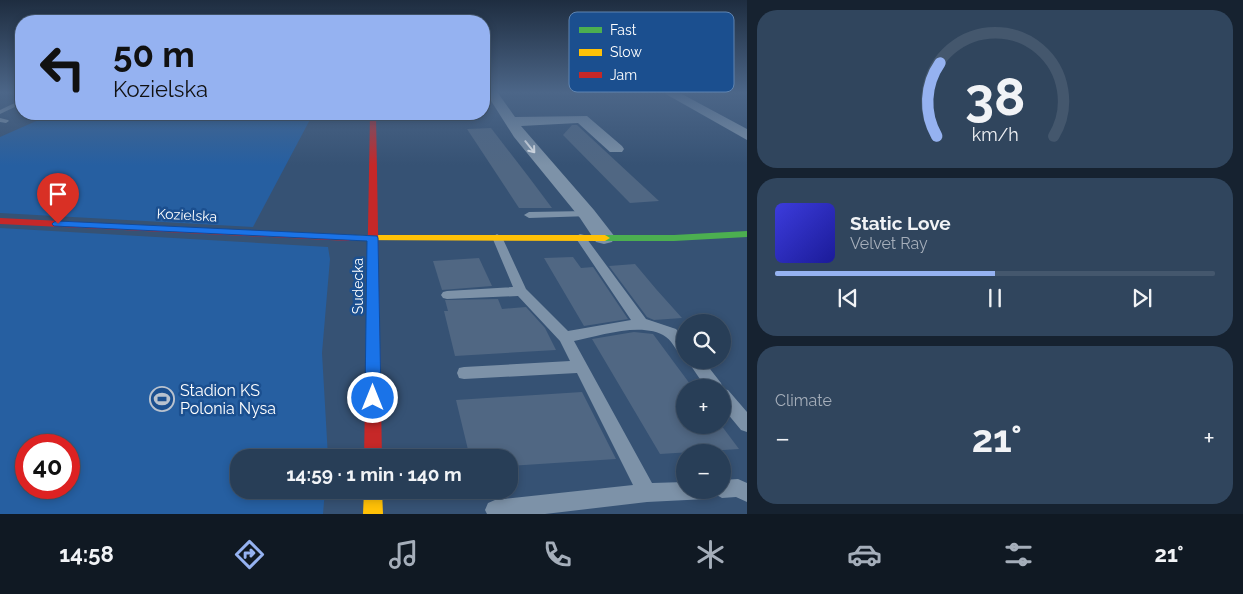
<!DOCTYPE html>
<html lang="en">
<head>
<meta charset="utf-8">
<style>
  :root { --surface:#283e57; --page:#30455d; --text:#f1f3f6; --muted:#a5aeba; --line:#44576d; --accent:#95b2f1 }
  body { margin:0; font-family:Raleway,sans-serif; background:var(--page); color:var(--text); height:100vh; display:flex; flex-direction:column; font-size:19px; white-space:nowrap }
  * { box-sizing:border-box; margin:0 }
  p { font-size:16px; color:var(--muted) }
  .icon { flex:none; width:28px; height:28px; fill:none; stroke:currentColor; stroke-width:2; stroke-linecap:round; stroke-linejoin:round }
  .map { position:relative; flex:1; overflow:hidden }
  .drawer { display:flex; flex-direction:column; gap:10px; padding:10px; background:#162230; width:496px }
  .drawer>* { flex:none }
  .hud { position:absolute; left:15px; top:15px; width:475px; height:105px; border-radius:20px; box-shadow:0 2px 8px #0003,0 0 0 1px var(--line); background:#95b2f1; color:#111; overflow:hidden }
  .buttons { position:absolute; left:676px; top:314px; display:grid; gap:10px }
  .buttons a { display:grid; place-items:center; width:55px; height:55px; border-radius:50%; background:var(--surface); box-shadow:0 2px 8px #0003,0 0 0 1px var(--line); font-size:25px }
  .speed { position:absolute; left:15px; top:434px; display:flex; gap:10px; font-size:25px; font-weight:700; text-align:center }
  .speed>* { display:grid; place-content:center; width:65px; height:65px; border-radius:50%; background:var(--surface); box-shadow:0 2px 8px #0003,0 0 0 1px var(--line); line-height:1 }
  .speed .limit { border:8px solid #d22; background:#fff; color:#111 }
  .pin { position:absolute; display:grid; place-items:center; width:42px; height:42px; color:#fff; margin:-51px -21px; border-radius:50% 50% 50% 0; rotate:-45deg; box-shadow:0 0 5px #0007 }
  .pin .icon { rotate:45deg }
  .me { position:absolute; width:55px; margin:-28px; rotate:0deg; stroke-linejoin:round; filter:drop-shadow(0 0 4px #0008) }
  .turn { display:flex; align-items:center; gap:18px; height:105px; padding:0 15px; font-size:22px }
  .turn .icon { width:65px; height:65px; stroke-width:2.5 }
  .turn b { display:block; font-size:35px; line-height:42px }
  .big { font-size:38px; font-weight:700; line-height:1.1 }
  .drawer .widget { flex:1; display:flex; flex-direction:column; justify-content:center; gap:8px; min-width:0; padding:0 18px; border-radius:20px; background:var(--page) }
  .drawer .dial { align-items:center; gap:0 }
  .dial svg { height:130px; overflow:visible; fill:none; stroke:var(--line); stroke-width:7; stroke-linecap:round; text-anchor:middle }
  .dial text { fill:var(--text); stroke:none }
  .song { display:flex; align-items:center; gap:15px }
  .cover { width:60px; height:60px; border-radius:8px; background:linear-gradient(135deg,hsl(240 70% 55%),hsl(240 70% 35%)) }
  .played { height:5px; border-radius:2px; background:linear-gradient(90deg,var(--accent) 50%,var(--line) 50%) }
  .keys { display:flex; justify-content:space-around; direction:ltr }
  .heat { display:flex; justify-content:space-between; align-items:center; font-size:28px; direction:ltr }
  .trip { position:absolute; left:230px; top:449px; width:288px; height:50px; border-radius:20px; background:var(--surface); box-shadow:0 2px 8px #0003,0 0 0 1px var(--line); font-weight:700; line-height:50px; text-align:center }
  .tabs { display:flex; height:80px; justify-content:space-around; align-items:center; background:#101923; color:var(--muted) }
  .tabs .icon { width:35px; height:35px }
  .tabs .active { color:var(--accent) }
  .tabs b { font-size:22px; color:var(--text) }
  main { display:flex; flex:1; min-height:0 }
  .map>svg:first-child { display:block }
</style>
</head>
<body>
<main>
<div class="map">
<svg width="747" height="514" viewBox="0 0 747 514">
  <rect width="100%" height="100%" fill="#365274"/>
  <g fill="#265fa1" fill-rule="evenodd">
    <path d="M52 114H313L253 227 0 213V137Z"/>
    <path d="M0 228 328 247 330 259 322 353 328 457 239 458V490H325L323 514H0ZM26 445H69V488H26Z"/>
  </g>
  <g fill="#506783">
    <path d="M572 125H577L659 201 630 203 563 135Z"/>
    <path d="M491 128 528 176 552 208H519L467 129Z"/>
    <path d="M573 257 581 268 593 267 628 319 584 326 544 258Z"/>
    <path d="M479 258 492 286 442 290 433 261Z"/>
    <path d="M635 264 656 289 682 318 654 320 647 317 609 266Z"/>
    <path d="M498 299 502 309 526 307 545 328 556 350 455 356 444 311H448L445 300Z"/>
    <path d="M634 332 653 334 693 388H685V425H721L739 449 660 454 592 339Z"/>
    <path d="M582 392 616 459 509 466V458H470L456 400Z"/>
  </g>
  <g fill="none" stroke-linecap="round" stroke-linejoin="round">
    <g fill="#7d92a8" fill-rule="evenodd">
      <path d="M21 100V104L0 114V110Z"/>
      <path d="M0 118 8 120 9 121 6 123 0 122Z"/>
      <path d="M587 211 590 212 592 214 590 216 529 218 524 215 529 212Z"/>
      <path d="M497 234 502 237 526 289 568 331 631 320 575 237 580 234 584 235 646 319 676 329 685 340V356C675 353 674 342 666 337 643 321 600 336 574 341L652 483 685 482V490H722V480L738 479 747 483V502L736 497 722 498 715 494 714 497 707 499 647 502 545 514H487L485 510 488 503 495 500 633 485 577 373 464 379 459 378 457 373 459 368 464 367 570 361 560 341 518 296 447 299 443 298 441 295 443 292 447 291 513 287 492 237Z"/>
      <path d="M687 360H703L721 383 723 389 728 390 747 412V432L741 430 722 407V388H706Z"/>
    </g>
    <g fill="#7d92a8" fill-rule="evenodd">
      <path d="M486 93H498L515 117 587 116 622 146 624 149 622 152H610L578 123 521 126 594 210 615 237 612 242 604 244 596 242 580 218 514 137Z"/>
      <path d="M664 93H680L747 129V140Z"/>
    </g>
    <path fill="#4caf50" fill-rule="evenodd" d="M747 231V237L674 241H605L600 238 605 235H674Z"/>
    <g fill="#ffc107" fill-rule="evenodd">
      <path d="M349 235H605L610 238 605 241 345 240 344 238 345 236Z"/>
      <path d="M364 490H382L383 514H363Z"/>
    </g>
    <g fill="#c62828" fill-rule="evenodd">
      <path d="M370 114H376L382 458H364Z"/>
      <path d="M0 218 349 235 354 238 349 241 0 224Z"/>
    </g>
  </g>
  <defs><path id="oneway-shaft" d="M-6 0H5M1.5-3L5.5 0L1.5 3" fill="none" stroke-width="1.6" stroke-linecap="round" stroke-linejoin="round" transform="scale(1.25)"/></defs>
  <use stroke="#e5e9ee" href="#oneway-shaft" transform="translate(530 147) rotate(51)"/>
  <linearGradient id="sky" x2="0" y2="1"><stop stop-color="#1e2d40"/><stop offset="0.56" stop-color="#4c6688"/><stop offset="1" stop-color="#4c6688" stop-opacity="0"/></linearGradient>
  <rect width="747" height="165" fill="url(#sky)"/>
  <path fill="#1a73e8" stroke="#114b97" d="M58 221 377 236 378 238 381 398 379 403 373 405 368 403 365 398 367 241 54 226 52 224 54 222Z"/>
  <defs>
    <symbol id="stadium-ring" viewBox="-11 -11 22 22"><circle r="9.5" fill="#1b4f8f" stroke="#b9c2ce" stroke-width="1.5"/><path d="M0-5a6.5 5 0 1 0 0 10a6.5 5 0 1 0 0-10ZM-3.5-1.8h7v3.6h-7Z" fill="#b9c2ce"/></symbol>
  </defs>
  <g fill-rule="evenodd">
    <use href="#stadium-ring" x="148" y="385" width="28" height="28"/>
  </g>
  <g text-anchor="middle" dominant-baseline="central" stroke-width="5" stroke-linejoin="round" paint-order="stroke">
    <g font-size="14" fill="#fff" stroke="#1b4f8f">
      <text transform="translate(187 215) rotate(3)">Kozielska</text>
      <text transform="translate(358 286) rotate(-90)">Sudecka</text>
    </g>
    <g font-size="16" fill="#fff" stroke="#1b4f8f" text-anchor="start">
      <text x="180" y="390">Stadion KS<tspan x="180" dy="18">Polonia Nysa</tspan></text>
    </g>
  </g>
  <rect x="569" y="12" width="165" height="80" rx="8" fill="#1b4f8f" stroke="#5f84b1" stroke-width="1"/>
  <rect x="579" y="27" width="23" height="6" fill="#4caf50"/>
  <rect x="579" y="49" width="23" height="7" fill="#ffc107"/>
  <rect x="579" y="72" width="23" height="6" fill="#c62828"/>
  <g font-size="14" fill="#fff">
    <text x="610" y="35">Fast</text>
    <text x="610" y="57">Slow</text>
    <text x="610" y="80">Jam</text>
  </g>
</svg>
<div class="buttons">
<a><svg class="icon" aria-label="search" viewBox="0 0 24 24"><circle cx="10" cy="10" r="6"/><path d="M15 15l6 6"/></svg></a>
<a>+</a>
<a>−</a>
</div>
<div class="speed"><div class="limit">40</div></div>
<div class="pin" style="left:58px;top:224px;background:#d93025"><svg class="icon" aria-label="arrive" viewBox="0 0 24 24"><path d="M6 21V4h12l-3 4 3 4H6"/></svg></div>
<svg class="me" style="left:373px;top:398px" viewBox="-20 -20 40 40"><circle r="17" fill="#1a73e8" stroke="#fff" stroke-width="3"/><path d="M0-11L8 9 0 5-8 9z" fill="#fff"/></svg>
<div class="trip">14:59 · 1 min · 140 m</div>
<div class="hud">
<div class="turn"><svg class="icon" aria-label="left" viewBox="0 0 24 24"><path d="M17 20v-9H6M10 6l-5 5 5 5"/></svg><div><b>50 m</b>Kozielska</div></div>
</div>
</div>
<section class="drawer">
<div class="widget dial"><svg viewBox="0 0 100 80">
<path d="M14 69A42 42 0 1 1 86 69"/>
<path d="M14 69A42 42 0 0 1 16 24" stroke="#95b2f1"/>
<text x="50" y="56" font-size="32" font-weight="700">38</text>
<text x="50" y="72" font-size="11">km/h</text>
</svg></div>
<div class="widget">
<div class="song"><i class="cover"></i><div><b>Static Love</b><p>Velvet Ray</p></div></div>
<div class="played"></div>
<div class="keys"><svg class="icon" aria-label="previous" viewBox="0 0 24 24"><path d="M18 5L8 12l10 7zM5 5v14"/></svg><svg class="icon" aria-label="pause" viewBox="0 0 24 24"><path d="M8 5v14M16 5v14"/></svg><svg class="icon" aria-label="next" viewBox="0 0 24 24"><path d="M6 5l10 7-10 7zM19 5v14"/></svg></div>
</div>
<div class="widget"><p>Climate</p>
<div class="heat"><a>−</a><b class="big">21°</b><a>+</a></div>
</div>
</section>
</main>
<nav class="tabs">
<b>14:58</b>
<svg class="icon active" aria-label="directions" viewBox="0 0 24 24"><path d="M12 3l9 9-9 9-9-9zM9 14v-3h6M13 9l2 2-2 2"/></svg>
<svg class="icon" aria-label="music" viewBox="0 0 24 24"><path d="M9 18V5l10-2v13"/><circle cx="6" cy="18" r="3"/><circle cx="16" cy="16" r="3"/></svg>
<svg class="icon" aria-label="phone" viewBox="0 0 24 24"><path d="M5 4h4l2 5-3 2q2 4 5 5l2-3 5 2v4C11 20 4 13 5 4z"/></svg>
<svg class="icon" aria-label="climate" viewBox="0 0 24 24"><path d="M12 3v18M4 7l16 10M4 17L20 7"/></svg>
<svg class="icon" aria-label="car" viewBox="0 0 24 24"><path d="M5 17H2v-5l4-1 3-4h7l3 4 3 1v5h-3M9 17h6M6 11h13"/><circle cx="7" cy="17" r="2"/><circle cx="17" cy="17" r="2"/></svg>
<svg class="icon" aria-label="filters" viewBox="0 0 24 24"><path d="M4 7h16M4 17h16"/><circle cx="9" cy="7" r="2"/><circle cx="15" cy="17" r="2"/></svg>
<b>21°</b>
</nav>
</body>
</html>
